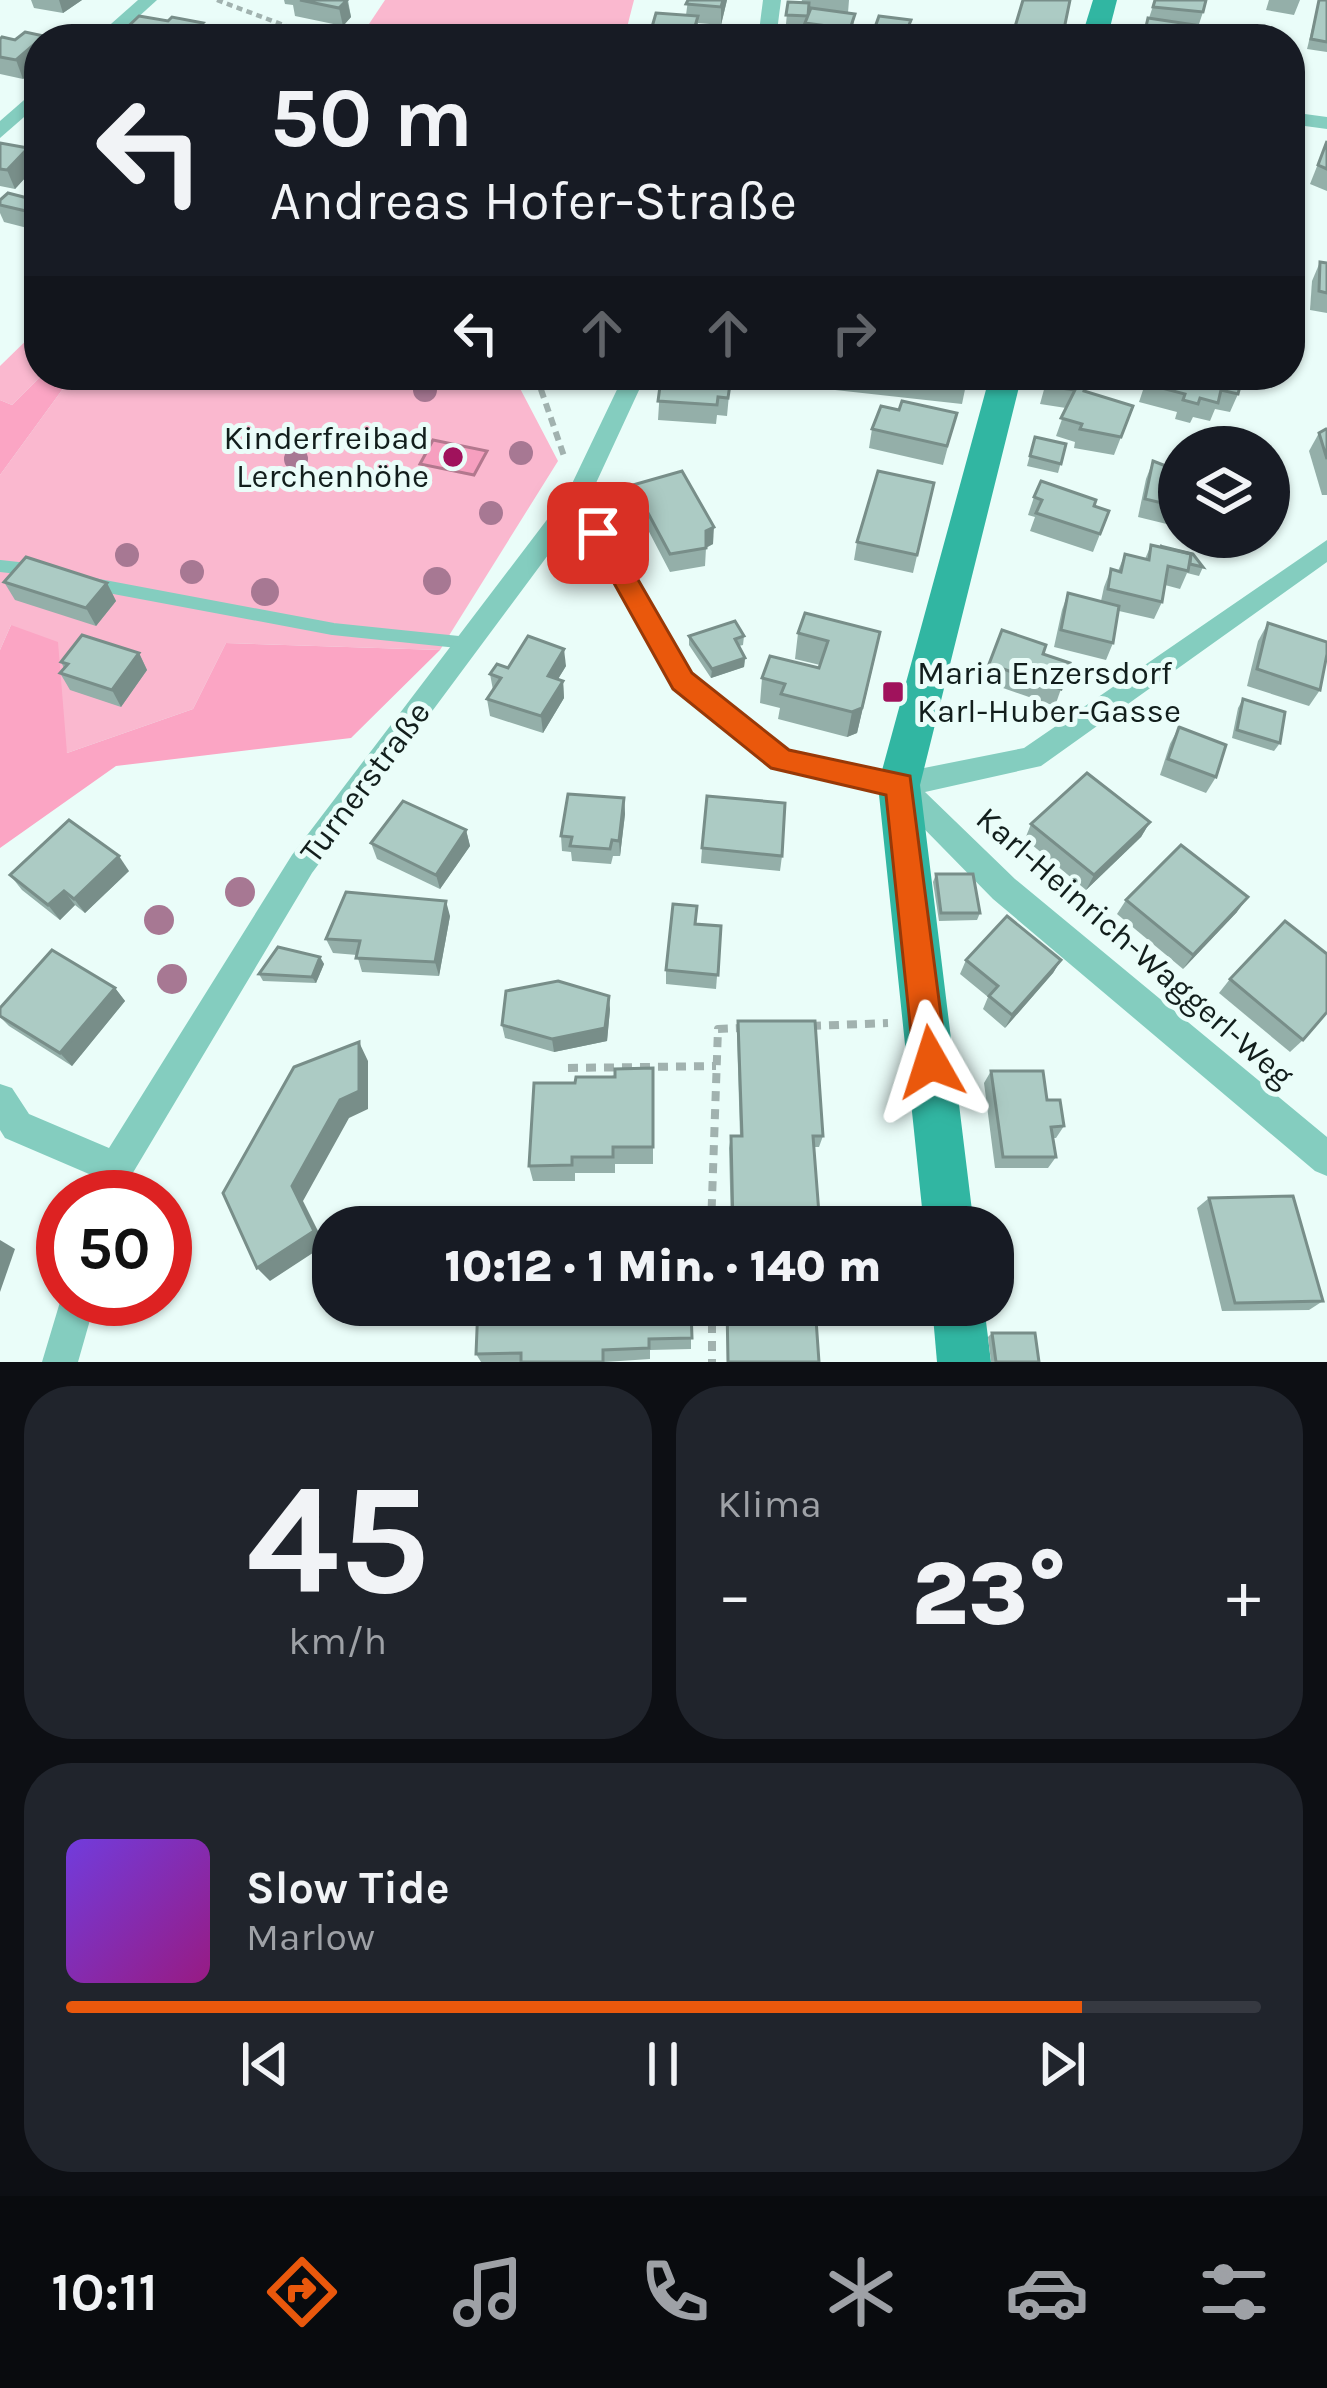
<!DOCTYPE html>
<html lang="de">
<head>
<meta charset="utf-8">
<style>
  :root { --surface:#171b24; --page:#20242c; --text:#f1f3f6; --muted:#9ea1a6; --line:#363941; --accent:#ea580c }
  body { margin:0; font-family:Karla,sans-serif; background:var(--page); color:var(--text); height:100vh; display:flex; flex-direction:column; font-size:45px; white-space:nowrap }
  * { box-sizing:border-box; margin:0 }
  p { font-size:39px; color:var(--muted) }
  .icon { flex:none; width:66px; height:66px; fill:none; stroke:currentColor; stroke-width:2; stroke-linecap:round; stroke-linejoin:round }
  .map { position:relative; height:1362px; overflow:hidden }
  .details { display:flex; flex-direction:column; gap:24px; padding:24px; background:#0d0f14; flex:1 }
  .details>* { flex:none }
  .guide { position:absolute; left:24px; top:24px; width:1281px; height:366px; border-radius:48px; box-shadow:0 3px 9px #0004; background:#171b24; color:var(--text); overflow:hidden }
  .tools { position:absolute; left:1158px; top:426px; display:grid; gap:24px }
  .tools a { display:grid; place-items:center; width:132px; height:132px; border-radius:50%; background:var(--surface); box-shadow:0 3px 9px #0004; font-size:60px }
  .speed { position:absolute; left:36px; top:1170px; display:flex; gap:24px; font-size:60px; font-weight:700; text-align:center }
  .speed>* { display:grid; place-content:center; width:156px; height:156px; border-radius:50%; background:var(--surface); box-shadow:0 3px 9px #0004; line-height:1 }
  .speed .limit { border:18px solid #d22; background:#fff; color:#111 }
  .pin { position:absolute; display:grid; place-items:center; width:102px; height:102px; color:#fff; margin:-51px; border-radius:24px; box-shadow:0 6px 18px #0006 }
  .me { position:absolute; width:132px; margin:-66px; rotate:354deg; stroke-linejoin:round; filter:drop-shadow(0 0 9px #0008) }
  .turn { display:flex; align-items:center; gap:42px; height:252px; padding:0 48px; font-size:54px }
  .turn .icon { width:156px; height:156px; stroke-width:2.5 }
  .turn b { display:block; font-size:84px; line-height:102px }
  .lanes { display:flex; align-items:center; height:114px; padding:0 48px; background:#0003; justify-content:center; gap:60px; direction:ltr }
  .lanes .off { opacity:.35 }
  .big { font-size:90px; font-weight:800; line-height:1.1 }
  .details .card { flex:1; display:flex; flex-direction:column; justify-content:center; gap:18px; min-width:0; padding:0 42px; border-radius:48px; background:var(--page) }
  .details .dial { align-items:center; gap:0 }
  .dial b { font-size:156px; line-height:1 }
  .song { display:flex; align-items:center; gap:36px }
  .cover { width:144px; height:144px; border-radius:18px; background:linear-gradient(135deg,hsl(260 70% 55%),hsl(310 70% 35%)) }
  .played { height:12px; border-radius:6px; background:linear-gradient(90deg,var(--accent) 85%,var(--line) 85%) }
  .keys { display:flex; justify-content:space-around; direction:ltr }
  .heat { display:flex; justify-content:space-between; align-items:center; font-size:66px; direction:ltr }
  .details .tiles { flex:1; display:grid; gap:24px; grid-template-columns:1fr 1fr }
  .card:last-child { grid-column:span 2 }
  .trip { position:absolute; left:312px; top:1206px; width:702px; height:120px; border-radius:48px; background:var(--surface); box-shadow:0 3px 9px #0004; font-weight:800; line-height:120px; text-align:center }
  .tabs { display:flex; height:192px; justify-content:space-around; align-items:center; background:#090b0e; color:var(--muted) }
  .tabs .icon { width:84px; height:84px }
  .tabs .current { color:var(--accent) }
  .tabs b { font-size:54px; color:var(--text) }
  .map>svg:first-child { display:block }
</style>
</head>
<body>
<div class="map">
<svg width="1327" height="1362" viewBox="0 0 1327 1362">
  <rect width="100%" height="100%" fill="#eafdf9"/>
  <g fill="#fab8cf">
    <path d="M385 0H634L624 39H359Z"/>
    <path d="M39 328 42 375 12 405 0 400V366Z"/>
    <path d="M73 375H513L558 461 440 650 226 643 193 709 67 753 11 625 0 650V475Z"/>
  </g>
  <g fill="#fba5c4">
    <path d="M42 375H73L0 475V400L12 405Z"/>
    <path d="M11 625 58 642 67 753 193 709 226 643 440 650 351 738 116 766 0 848V650Z"/>
  </g>
  <path fill="#f69fbf" stroke="#b2788e" stroke-width="3" d="M433 440 487 451 474 475 420 464Z"/>
  <g fill="none" stroke-linecap="round" stroke-linejoin="round">
    <path stroke="#a1b2af" stroke-width="4.5" stroke-dasharray="6 4.5" stroke-linecap="butt" d="M217 0 286 26 302 39"/>
    <path stroke="#a1b2af" stroke-width="6" stroke-dasharray="9 6" stroke-linecap="butt" d="M536 375 565 459"/>
    <g stroke="#a1b2af" stroke-width="8" stroke-dasharray="10 8" stroke-linecap="butt">
      <path d="M811 1026 888 1023"/>
      <path d="M568 1068 716 1066"/>
      <path d="M711 1227 718 1029 744 1028"/>
      <path d="M712 1305V1362"/>
    </g>
    <g stroke="#84cdbf" stroke-width="12">
      <path d="M0 566 36 570"/>
      <path d="M93 584 333 629 468 643"/>
    </g>
    <g fill="#84cdbf" fill-rule="evenodd">
      <path d="M138 0H157L114 39H94Z"/>
      <path d="M763 0H781L776 39H758Z"/>
      <path d="M39 87V104L0 138V121Z"/>
      <path d="M1290 112 1327 117V129L1290 124Z"/>
      <path d="M624 375H646L590 496 692 673 789 750 899 773 1024 748 1327 540V562L1041 766 925 792 1015 879 1327 1137V1176L1315 1171 993 899 891 795 771 768 672 689 577 516 312 873 131 1176 124 1197H90L96 1177 5 1138 0 1130V1084L12 1088 29 1114 109 1148 292 855 568 492Z"/>
      <path d="M63 1292V1299H96L78 1362H42Z"/>
    </g>
    <g fill="#31b6a2" fill-rule="evenodd">
      <path d="M1093 0H1117L1107 39H1081Z"/>
      <path d="M990 375H1022L920 785 974 1227H924L878 785Z"/>
      <path d="M932 1305H984L991 1362H937Z"/>
    </g>
  </g>
  <g fill="#a77893">
    <circle cx="425" cy="390" r="12"/>
    <circle cx="521" cy="453" r="12"/>
    <circle cx="296" cy="459" r="12"/>
    <circle cx="491" cy="513" r="12"/>
    <circle cx="127" cy="555" r="12"/>
    <circle cx="192" cy="572" r="12"/>
    <circle cx="437" cy="581" r="14"/>
    <circle cx="265" cy="592" r="14"/>
    <circle cx="240" cy="892" r="15"/>
    <circle cx="159" cy="920" r="15"/>
    <circle cx="172" cy="979" r="15"/>
  </g>
  <g fill="#94afa9">
    <path d="M31 0H82L63 13 34 8Z"/>
    <path d="M284 0H348L351 17 343 26 295 16 293 5 285 4Z"/>
    <path d="M688 0H732H727L721 25 698 23 697 39H652V27L686 15Z"/>
    <path d="M802 0H849L848 13 855 14 851 39H804L805 25 786 24 788 2 801 3Z"/>
    <path d="M1155 0 1203 12 1197 30H1194L1193 39H1142Z"/>
    <path d="M1269 0H1300L1294 15 1266 10Z"/>
    <path d="M1319 0H1327V52L1307 49Z"/>
    <path d="M910 25 923 27 922 36 965 39H872L873 33Z"/>
    <path d="M0 39H39V64L23 79 0 74Z"/>
    <path d="M1327 141V191L1310 184Z"/>
    <path d="M0 143 28 148 35 167 15 189 0 186Z"/>
    <path d="M0 200 39 201V231L4 222 0 213Z"/>
    <path d="M1320 262 1327 263V313L1310 310 1312 281Z"/>
    <path d="M653 375H705V382L730 384 727 416 717 415 716 424 658 420 660 388 653 387Z"/>
    <path d="M809 375H968L962 404 808 387Z"/>
    <path d="M1048 375 1084 391 1133 406 1114 455 1074 448 1075 442 1056 436 1066 408 1040 404Z"/>
    <path d="M1148 375 1238 394 1230 412 1215 409 1210 421 1193 417 1190 423 1175 419 1177 412 1139 402Z"/>
    <path d="M872 429 952 431 943 465 869 448Z"/>
    <path d="M1327 429V495H1322L1309 451 1319 433Z"/>
    <path d="M1035 437 1066 444 1058 473 1027 466Z"/>
    <path d="M1153 461 1179 471V527L1138 517 1146 479Z"/>
    <path d="M934 483 913 573 854 560 857 542Z"/>
    <path d="M633 485 713 544 706 548 705 566 670 572 634 503Z"/>
    <path d="M1034 497 1094 506 1109 511 1093 552 1030 531 1035 517 1028 515Z"/>
    <path d="M1151 545 1203 567 1199 576 1187 573 1180 589 1165 585 1162 602 1154 619 1119 611 1113 643 1106 660 1054 647 1062 610 1068 593 1101 601 1104 587 1111 569 1118 571 1125 554 1145 559Z"/>
    <path d="M4 582 107 583 116 601 96 626 15 600Z"/>
    <path d="M1268 623 1320 690 1309 706 1247 686 1258 641Z"/>
    <path d="M880 632 857 733 847 737 778 719 780 708 760 703 762 678 819 668 820 665 795 659 798 633Z"/>
    <path d="M689 636H744L743 645 739 646 745 658 744 667 711 678 689 645Z"/>
    <path d="M139 653 147 670 121 707 70 690 60 673 64 668 61 662Z"/>
    <path d="M1043 654 1061 689 1055 706 983 681 989 664Z"/>
    <path d="M566 666 558 679 563 681 564 698 543 733 490 716 487 699 493 690 490 674 508 668Z"/>
    <path d="M1243 699 1280 743 1274 751 1232 738 1238 708Z"/>
    <path d="M1179 727 1216 777 1206 793 1160 775 1170 744Z"/>
    <path d="M624 798 625 814 620 856H613L611 864 572 861 571 852 562 851 561 836Z"/>
    <path d="M1150 822 1141 837 1086 890 1025 839 1031 824Z"/>
    <path d="M466 830 470 846 440 889 377 859 371 843Z"/>
    <path d="M702 848 782 856 780 871 701 863Z"/>
    <path d="M129 871 85 913 75 905 60 920 22 890 10 875Z"/>
    <path d="M936 874 980 913 977 920 939 921 933 882Z"/>
    <path d="M1126 900 1237 912 1183 969 1117 914Z"/>
    <path d="M450 916 439 976 362 972 357 955 333 953 326 939Z"/>
    <path d="M696 924 721 926 716 989 666 984V970Z"/>
    <path d="M320 957 324 964 316 983 263 981 259 974Z"/>
    <path d="M966 960H1061L1053 973 1005 1028 983 1009 988 997 960 974Z"/>
    <path d="M1230 979 1303 1040 1290 1052 1219 993Z"/>
    <path d="M115 988 125 1001 72 1066 9 1026 0 1017V1008Z"/>
    <path d="M610 1009 607 1041 554 1052 505 1038 502 1025Z"/>
    <path d="M738 1021 823 1136 819 1147H814L820 1227H731L729 1148 731 1136H740L737 1035Z"/>
    <path d="M653 1068V1164H615V1173H575V1181H533L529 1166 575 1083Z"/>
    <path d="M991 1071 1047 1100 1064 1126 1056 1138H1053L1056 1157 1048 1168H995L984 1083Z"/>
    <path d="M1209 1198 1323 1301 1309 1310 1222 1311 1197 1208Z"/>
    <path d="M704 1305 702 1321 691 1322V1349L650 1350V1359L605 1362H481L476 1354Z"/>
    <path d="M992 1333 1039 1362H991L988 1337Z"/>
  </g>
  <g fill="#788e89">
    <path d="M59 0H82L63 13Z"/>
    <path d="M347 0 351 17 343 26 339 8Z"/>
    <path d="M723 0H727L721 25V7Z"/>
    <path d="M203 23 207 39H187Z"/>
    <path d="M39 40V64L23 79 16 60Z"/>
    <path d="M28 148 35 167 15 189 7 170Z"/>
    <path d="M714 527 713 544 705 548 706 531Z"/>
    <path d="M107 583 116 601 96 626 86 608Z"/>
    <path d="M564 649 566 666 550 692 548 676Z"/>
    <path d="M139 653 147 670 121 707 112 690Z"/>
    <path d="M875 657 857 733 847 737 852 712Z"/>
    <path d="M745 658 744 667 711 678 712 669Z"/>
    <path d="M563 681 564 698 543 733 541 716Z"/>
    <path d="M624 798 625 814 620 856 619 841Z"/>
    <path d="M1150 822 1141 837 1086 890 1094 875Z"/>
    <path d="M466 830 470 846 440 889 436 875Z"/>
    <path d="M119 856 129 871 85 913 74 899Z"/>
    <path d="M64 891 75 905 60 920 48 905Z"/>
    <path d="M1248 897 1237 912 1183 969 1193 955Z"/>
    <path d="M446 901 450 916 439 976 435 962Z"/>
    <path d="M320 957 324 964 316 983 312 977Z"/>
    <path d="M1061 960 1053 973 1005 1028 1012 1015Z"/>
    <path d="M115 988 125 1001 72 1066 60 1053Z"/>
    <path d="M609 996 610 1009 607 1041 554 1052 552 1039Z"/>
    <path d="M359 1042 368 1061V1109L349 1118 303 1201 325 1245 270 1281 257 1268 292 1186Z"/>
    <path d="M0 1240 15 1249 0 1292Z"/>
  </g>
  <g fill="#accbc4" stroke="#788e89" stroke-width="3">
    <path d="M300 0H347L339 8Z"/>
    <path d="M688 0H723L721 7 686 4Z"/>
    <path d="M1023 0H1070L1062 39H1020L1012 37Z"/>
    <path d="M1155 0H1206L1203 12 1153 7Z"/>
    <path d="M1319 0H1327V42L1311 39Z"/>
    <path d="M788 2 809 3 808 16 786 15Z"/>
    <path d="M811 8 855 14 850 29 805 23Z"/>
    <path d="M656 13 698 16 694 30 652 27Z"/>
    <path d="M139 16 168 21 172 17 203 23 187 39H115Z"/>
    <path d="M879 16 911 20 909 25 923 27 919 39 873 33Z"/>
    <path d="M1148 18 1195 25 1193 39 1145 31Z"/>
    <path d="M25 32 44 36 16 60 0 57V39L2 37 15 40Z"/>
    <path d="M935 32 965 39H931L920 36Z"/>
    <path d="M1327 141V169L1318 165Z"/>
    <path d="M0 143 28 148 7 170 0 169Z"/>
    <path d="M8 193 39 201V214L0 205V200Z"/>
    <path d="M1320 262 1327 263V293L1319 291Z"/>
    <path d="M670 375H705V382L730 384 728 398 718 397 717 405 658 401 661 379H669Z"/>
    <path d="M1048 375 1089 376 1084 391 1133 406 1121 437 1080 429 1082 424 1061 418 1075 390 1046 386Z"/>
    <path d="M1148 375H1231L1242 378 1238 394 1221 390 1218 403 1200 398 1198 404 1183 400 1185 394 1146 384Z"/>
    <path d="M902 401 957 413 947 446 872 429 881 406 899 410Z"/>
    <path d="M1326 429H1327V459L1319 433Z"/>
    <path d="M1035 437 1066 444 1061 464 1030 456Z"/>
    <path d="M1153 461 1179 471V507L1145 499Z"/>
    <path d="M682 471 714 527 706 531V548L670 554 633 485Z"/>
    <path d="M878 471 934 483 917 555 857 542Z"/>
    <path d="M1041 481 1096 500 1094 506 1109 511 1100 534 1036 513 1042 500 1034 497Z"/>
    <path d="M1151 545 1191 554 1188 571 1168 566 1162 602 1108 589 1111 569 1121 572 1125 554 1149 560Z"/>
    <path d="M1160 546 1193 554 1203 567 1190 564 1191 554Z"/>
    <path d="M26 557 107 583 86 608 4 582Z"/>
    <path d="M1068 593 1119 606 1113 643 1061 630Z"/>
    <path d="M805 613 880 632 862 708 852 712 781 694 785 684 762 678 770 656 819 668 828 641 798 633Z"/>
    <path d="M735 621 744 636 735 639 745 658 712 669 689 636Z"/>
    <path d="M1268 623 1327 642V654L1320 690 1257 669Z"/>
    <path d="M1002 630 1046 645 1043 654 1070 663 1061 689 989 664Z"/>
    <path d="M82 635 139 653 112 690 60 673 68 664 61 662Z"/>
    <path d="M528 636 564 649 548 676 563 681 541 716 487 699 501 678 490 674 497 664 508 668Z"/>
    <path d="M1243 699 1285 712 1280 743 1237 730Z"/>
    <path d="M1179 727 1226 745 1216 777 1168 759Z"/>
    <path d="M1087 773 1150 822 1094 875 1031 824Z"/>
    <path d="M568 794 624 798 619 841 612 840 610 849 570 846 572 837 561 836Z"/>
    <path d="M707 796 785 803 782 856 702 848Z"/>
    <path d="M403 801 466 830 436 875 371 843Z"/>
    <path d="M69 820 119 856 74 899 64 891 48 905 10 875Z"/>
    <path d="M1181 845 1248 897 1193 955 1126 900Z"/>
    <path d="M936 874H973L980 913H941Z"/>
    <path d="M346 892 446 901 435 962 356 958 360 941 326 939Z"/>
    <path d="M673 904 697 906 695 924 721 926 718 975 666 970Z"/>
    <path d="M1007 916 1061 960 1012 1015 989 996 998 986 966 960Z"/>
    <path d="M1285 921 1327 954V1012L1303 1040 1230 979Z"/>
    <path d="M278 947 320 957 312 977 259 974Z"/>
    <path d="M52 950 115 988 60 1053 0 1016V1008Z"/>
    <path d="M558 981 609 996 605 1028 552 1039 502 1025 506 991Z"/>
    <path d="M738 1021H815L823 1136H813L820 1227H733L731 1136H742Z"/>
    <path d="M359 1042V1091L340 1100 292 1186 314 1231 257 1268 223 1193 294 1067Z"/>
    <path d="M653 1068V1147H613V1157H572V1165L529 1166 534 1083H575L576 1077H615V1069Z"/>
    <path d="M991 1071H1043L1047 1100H1060L1064 1126 1051 1127 1056 1157H1003Z"/>
    <path d="M1293 1196 1323 1301 1235 1303 1209 1198Z"/>
    <path d="M478 1305H704V1309L691 1310 692 1338 649 1339V1348L603 1350V1362H521V1353L476 1354Z"/>
    <path d="M727 1305H815L819 1362H728Z"/>
    <path d="M992 1333H1035L1039 1362H996Z"/>
  </g>
  <path fill="#ea580c" stroke="#983908" stroke-width="3" d="M598 524 607 526 692 673 789 750 910 776 947 1062 942 1074 931 1078 919 1074 914 1062 886 795 771 768 673 689 586 533Z"/>
  <g fill="#a0125c" stroke="#eafdf9" stroke-width="4.5">
    <circle cx="453" cy="457" r="12"/>
    <rect x="881" y="680" width="24" height="24" rx="6"/>
  </g>
  <g text-anchor="middle" dominant-baseline="central" stroke-width="10" stroke-linejoin="round" paint-order="stroke">
    <g font-size="33" fill="#121e1c" stroke="#eafdf9" text-anchor="end">
      <text x="429" y="438">Kinderfreibad<tspan x="429" dy="38">Lerchenhöhe</tspan></text>
      <text x="917" y="673" text-anchor="start">Maria Enzersdorf<tspan x="917" dy="38">Karl-Huber-Gasse</tspan></text>
    </g>
    <g font-size="33" fill="#121e1c" stroke="#eafdf9">
      <text transform="translate(365 782) rotate(-53)">Turnerstraße</text>
      <text transform="translate(1135 947) rotate(41)">Karl-Heinrich-Waggerl-Weg</text>
    </g>
  </g>
</svg>
<div class="tools">
<a><svg class="icon" aria-label="layers" viewBox="0 0 24 24"><path d="M12 4l9 5-9 5-9-5zM3 14l9 5 9-5"/></svg></a>
</div>
<div class="speed"><div class="limit">50</div></div>
<div class="pin" style="left:598px;top:533px;background:#d93025"><svg class="icon" aria-label="arrive" viewBox="0 0 24 24"><path d="M6 21V4h12l-3 4 3 4H6"/></svg></div>
<svg class="me" style="left:931px;top:1062px" viewBox="-20 -20 40 40"><path d="M0-17L14 15 0 8-14 15z" fill="#ea580c" stroke="#fff" stroke-width="4"/></svg>
<div class="trip">10:12 · 1 Min. · 140 m</div>
<div class="guide">
<div class="turn"><svg class="icon" aria-label="left" viewBox="0 0 24 24"><path d="M17 20v-9H6M10 6l-5 5 5 5"/></svg><div><b>50 m</b>Andreas Hofer-Straße</div></div>
<div class="lanes"><svg class="icon" aria-label="left" viewBox="0 0 24 24"><path d="M17 20v-9H6M10 6l-5 5 5 5"/></svg><svg class="icon off" aria-label="ahead" viewBox="0 0 24 24"><path d="M12 20V5M6 11l6-6 6 6"/></svg><svg class="icon off" aria-label="ahead" viewBox="0 0 24 24"><path d="M12 20V5M6 11l6-6 6 6"/></svg><svg class="icon off" aria-label="right" viewBox="0 0 24 24"><path d="M7 20v-9h11M14 6l5 5-5 5"/></svg></div>
</div>
</div>
<section class="details">
<div class="tiles">
<div class="card dial"><b>45</b><p>km/h</p></div>
<div class="card"><p>Klima</p>
<div class="heat"><a>−</a><b class="big">23°</b><a>+</a></div>
</div>
<div class="card">
<div class="song"><i class="cover"></i><div><b>Slow Tide</b><p>Marlow</p></div></div>
<div class="played"></div>
<div class="keys"><svg class="icon" aria-label="previous" viewBox="0 0 24 24"><path d="M18 5L8 12l10 7zM5 5v14"/></svg><svg class="icon" aria-label="pause" viewBox="0 0 24 24"><path d="M8 5v14M16 5v14"/></svg><svg class="icon" aria-label="next" viewBox="0 0 24 24"><path d="M6 5l10 7-10 7zM19 5v14"/></svg></div>
</div>
</div>
</section>
<nav class="tabs">
<b>10:11</b>
<svg class="icon current" aria-label="directions" viewBox="0 0 24 24"><path d="M12 3l9 9-9 9-9-9zM9 14v-3h6M13 9l2 2-2 2"/></svg>
<svg class="icon" aria-label="music" viewBox="0 0 24 24"><path d="M9 18V5l10-2v13"/><circle cx="6" cy="18" r="3"/><circle cx="16" cy="16" r="3"/></svg>
<svg class="icon" aria-label="phone" viewBox="0 0 24 24"><path d="M5 4h4l2 5-3 2q2 4 5 5l2-3 5 2v4C11 20 4 13 5 4z"/></svg>
<svg class="icon" aria-label="climate" viewBox="0 0 24 24"><path d="M12 3v18M4 7l16 10M4 17L20 7"/></svg>
<svg class="icon" aria-label="car" viewBox="0 0 24 24"><path d="M5 17H2v-5l4-1 3-4h7l3 4 3 1v5h-3M9 17h6M6 11h13"/><circle cx="7" cy="17" r="2"/><circle cx="17" cy="17" r="2"/></svg>
<svg class="icon" aria-label="filters" viewBox="0 0 24 24"><path d="M4 7h16M4 17h16"/><circle cx="9" cy="7" r="2"/><circle cx="15" cy="17" r="2"/></svg>
</nav>
</body>
</html>
